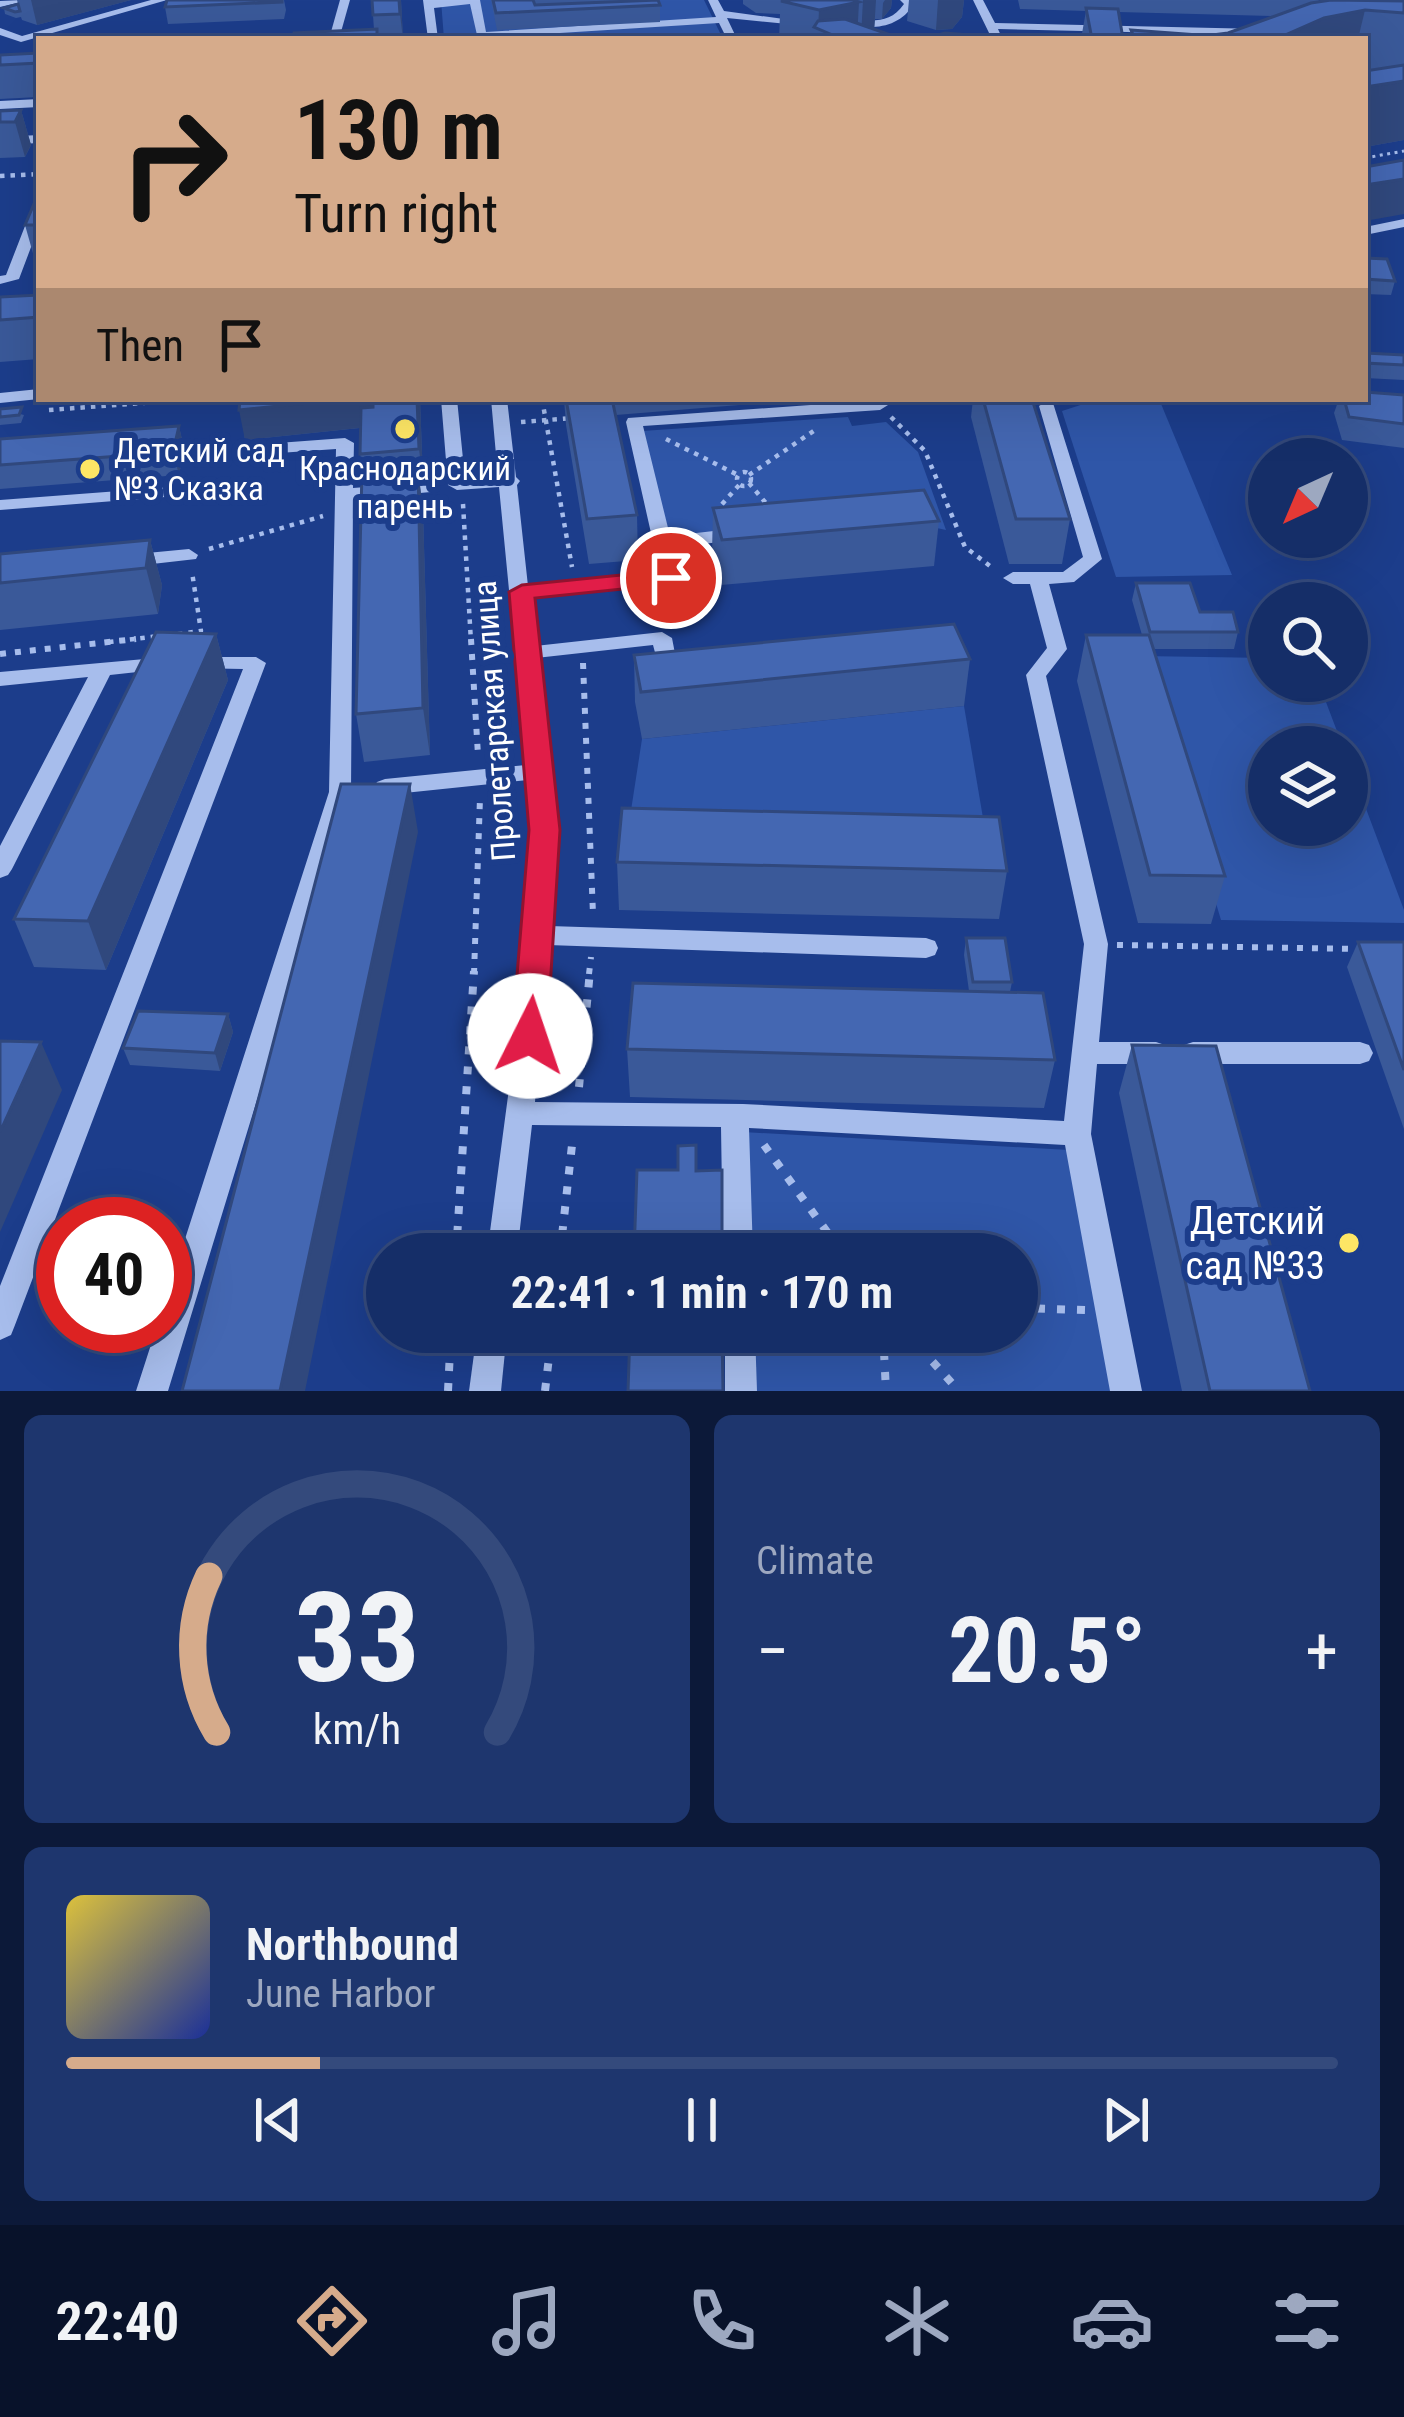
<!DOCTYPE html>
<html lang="en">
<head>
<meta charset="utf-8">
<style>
  :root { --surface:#152e68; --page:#1e366e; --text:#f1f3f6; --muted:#9da8c0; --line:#344a7c; --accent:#d6ab8b }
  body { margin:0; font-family:"Roboto Condensed",sans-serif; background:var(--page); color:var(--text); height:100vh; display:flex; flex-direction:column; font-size:45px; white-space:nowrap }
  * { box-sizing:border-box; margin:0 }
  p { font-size:39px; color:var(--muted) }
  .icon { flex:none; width:66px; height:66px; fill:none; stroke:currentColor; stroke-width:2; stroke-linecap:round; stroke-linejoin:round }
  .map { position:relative; height:1391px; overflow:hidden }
  .side { display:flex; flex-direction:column; gap:24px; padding:24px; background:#0c1939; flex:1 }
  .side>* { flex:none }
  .banner { position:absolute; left:36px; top:36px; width:1332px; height:366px; border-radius:0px; box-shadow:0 12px 48px #0002,0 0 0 3px var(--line); background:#d6ab8b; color:#111; overflow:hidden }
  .needle { width:78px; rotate:224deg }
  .buttons { position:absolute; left:1248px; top:438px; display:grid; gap:24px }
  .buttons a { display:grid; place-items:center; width:120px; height:120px; border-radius:50%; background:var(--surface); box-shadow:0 12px 48px #0002,0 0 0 3px var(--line); font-size:60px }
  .speed { position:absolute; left:36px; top:1197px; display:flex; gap:24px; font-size:60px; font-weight:700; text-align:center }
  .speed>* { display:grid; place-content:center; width:156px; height:156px; border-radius:50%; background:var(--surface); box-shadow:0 12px 48px #0002,0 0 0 3px var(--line); line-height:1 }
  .speed .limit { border:18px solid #d22; background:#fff; color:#111 }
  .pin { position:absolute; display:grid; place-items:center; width:102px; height:102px; color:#fff; margin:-51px; border:6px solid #fff; border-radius:50%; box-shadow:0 3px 12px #0007 }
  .me { position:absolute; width:132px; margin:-66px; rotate:4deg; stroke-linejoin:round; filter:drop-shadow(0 0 9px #0008) }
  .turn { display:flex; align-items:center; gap:42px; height:252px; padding:0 60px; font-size:54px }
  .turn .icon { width:156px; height:156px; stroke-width:2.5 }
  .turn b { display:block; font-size:84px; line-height:102px }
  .then { display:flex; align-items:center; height:114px; padding:0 60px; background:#0003; gap:24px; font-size:45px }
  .big { font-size:90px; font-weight:700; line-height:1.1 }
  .side .widget { flex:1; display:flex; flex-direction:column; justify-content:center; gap:18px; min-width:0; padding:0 42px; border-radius:18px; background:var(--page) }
  .side .dial { align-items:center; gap:0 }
  .dial svg { height:312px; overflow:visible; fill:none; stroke:var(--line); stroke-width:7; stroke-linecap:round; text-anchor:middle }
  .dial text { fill:var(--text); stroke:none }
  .song { display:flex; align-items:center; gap:36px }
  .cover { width:144px; height:144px; border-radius:18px; background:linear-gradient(135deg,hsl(50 70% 55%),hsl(230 70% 35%)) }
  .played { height:12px; border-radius:6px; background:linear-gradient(90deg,var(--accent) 20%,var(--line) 20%) }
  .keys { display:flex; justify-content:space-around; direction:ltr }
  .heat { display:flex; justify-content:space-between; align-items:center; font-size:66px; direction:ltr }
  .side .tiles { flex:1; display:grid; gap:24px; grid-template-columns:1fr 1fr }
  .widget:last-child { grid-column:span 2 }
  .trip { position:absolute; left:366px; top:1233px; width:672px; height:120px; border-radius:60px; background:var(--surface); box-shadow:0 12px 48px #0002,0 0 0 3px var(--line); font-weight:700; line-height:120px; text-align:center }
  .tab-bar { display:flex; height:192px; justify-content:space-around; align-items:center; background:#08122a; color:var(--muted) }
  .tab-bar .icon { width:84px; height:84px }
  .tab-bar .active { color:var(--accent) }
  .tab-bar b { font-size:54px; color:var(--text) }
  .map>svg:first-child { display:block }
</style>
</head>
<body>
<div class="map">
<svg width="1404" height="1391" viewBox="0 0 1404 1391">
  <rect width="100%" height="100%" fill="#1c3d8b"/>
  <g fill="#2f56a8">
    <path d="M441 0H704L723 39H444Z"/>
    <path d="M1099 399H1159L1232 575 1116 577 1062 411Z"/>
    <path d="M848 417 852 426 886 422 918 452 946 530 882 516 670 537 642 431Z"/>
    <path d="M1142 656 1269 658V681H1318L1343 747H1269V825H1347V758L1404 910V923L1221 920Z"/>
    <path d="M964 706 991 865 624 856 642 739Z"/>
    <path d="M743 1132 1069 1150 1115 1391H751L749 1332H1017V1254H747Z"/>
  </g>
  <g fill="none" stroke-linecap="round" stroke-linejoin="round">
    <path stroke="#a7bdec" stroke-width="3" stroke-dasharray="3 4.5" stroke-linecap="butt" d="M1365 158 1404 151"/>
    <g stroke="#a7bdec" stroke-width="4.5" stroke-dasharray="4.5 6" stroke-linecap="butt">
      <path d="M0 176 39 174"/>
      <path d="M542 399 572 567"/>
      <path d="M49 410 195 399"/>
      <path d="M891 417 925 451 965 547 994 569"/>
      <path d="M521 422 574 418"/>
      <path d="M666 439 738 475"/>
      <circle cx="744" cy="479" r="7"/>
      <path d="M749 475 815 430"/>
      <path d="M749 483 770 508"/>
      <path d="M463 504 471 642"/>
      <path d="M715 512 740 484"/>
      <path d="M209 549 323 516"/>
      <path d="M178 634 201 631 192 572"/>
      <path d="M109 642 159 636"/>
    </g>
    <g stroke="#a7bdec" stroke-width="6" stroke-dasharray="6 9" stroke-linecap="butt">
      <path d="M471 639 478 755"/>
      <path d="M0 654 136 639"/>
      <path d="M583 663 593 914"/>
      <path d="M1117 945 1362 949"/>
      <path d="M474 974 480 798"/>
      <path d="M589 974 591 957"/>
    </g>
    <g stroke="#a7bdec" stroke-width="8" stroke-dasharray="8 12" stroke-linecap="butt">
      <path d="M579 1087 590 971"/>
      <path d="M764 1145 843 1254"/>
      <path d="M456 1254 474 971"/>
      <path d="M560 1254 573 1136"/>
      <path d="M1017 1308 1085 1310"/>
      <path d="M883 1332 886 1391"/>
      <path d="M906 1332 959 1391"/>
      <path d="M550 1345 634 1346"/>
      <path d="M448 1391 451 1332"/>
      <path d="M545 1391 552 1332"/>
    </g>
    <g fill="#a7bdec" fill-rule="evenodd">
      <path d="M22 0 21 2 0 7V1Z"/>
      <path d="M151 0H167L21 42 0 35V28L22 36Z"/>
      <path d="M340 0H350L339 39H329Z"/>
      <path d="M423 0H480L486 32 716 17 708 0H718L724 11 813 23 808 26 727 18 737 39H727L719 23 482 38 477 35 470 4 434 8 438 39H428Z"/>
      <path d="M900 0H911L914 4C898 30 867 31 841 22L846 19C869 20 889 26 904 4Z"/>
      <path d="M973 0H983L995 23 1260 29 1265 32 1260 35 998 29 1002 38 992 39Z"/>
      <path d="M39 99V107L0 109V101Z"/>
      <path d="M39 135V143L0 145V137Z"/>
      <path d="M39 204V226L19 279 0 284V276L6 275 32 208Z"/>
      <path d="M1404 219V227L1365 235V227Z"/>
      <path d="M39 389V399L0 403V393Z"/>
      <path d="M441 399H457L465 479 498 477 491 399H507L516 477 520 481 517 485 528 586 660 573 626 422 628 418 880 400 888 405 880 410 643 426 670 536 740 528 749 534 740 540 673 547 681 578 678 582 529 597 535 646 662 632 672 638 677 664 684 670 674 676 661 675 653 645 536 658 556 831 549 926 926 938 935 941 938 948 935 955 926 958 548 945 535 1102 743 1104 1064 1121 1084 944 1026 675 1047 648 1030 584H1013L1003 578 1013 572H1063L1083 557 1039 406 1047 401 1053 403 1102 559 1074 582 1049 584 1067 649 1046 676 1108 944 1099 1042H1156L1165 1045 1169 1053 1165 1061 1156 1064H1097L1091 1134 1142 1391H1110L1065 1145 749 1128 753 1254H723L721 1127 532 1125 517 1254H487L516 1036 532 831 528 780 385 795 377 792 374 787 377 782 385 779 526 765 499 487 457 490 448 485Z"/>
      <path d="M345 438 354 443 353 488 431 482 440 487 431 492 353 499 351 792 168 1391H136L157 1326H165V1301L329 792 336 449 250 455 241 450 250 445Z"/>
      <path d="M172 487 181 492 178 496 0 510V500Z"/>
      <path d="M189 549 198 555 196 559 126 567 117 561 126 555Z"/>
      <path d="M167 657 177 663 174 668 110 675 12 869 8 875 0 878V846L88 677 0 686V672Z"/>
      <path d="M198 657H256L266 663 15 1325 11 1335 0 1340V1286L243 669 191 668 188 663Z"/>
      <path d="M1193 1042H1360L1369 1045 1373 1053 1369 1061 1360 1064H1193L1184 1061 1180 1053 1184 1045Z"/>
      <path d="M477 1332H507L501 1391H469Z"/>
      <path d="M725 1332H755L757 1391H725Z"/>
    </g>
  </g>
  <g fill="#3a5999">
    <path d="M17 0H131L37 25 22 20 21 17 16 18 5 14 4 8 18 4Z"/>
    <path d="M167 0H284L286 10 284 19 168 24 165 7Z"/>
    <path d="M372 0H401L403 39H293L374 30Z"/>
    <path d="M491 0H658L660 5V22L497 30Z"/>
    <path d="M743 0H892L891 8 882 19H875L874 29 902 39H779L780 14 756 13 743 4Z"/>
    <path d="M909 0H964L962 17 952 29 936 30 907 21Z"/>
    <path d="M1018 0H1319L1318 2 1404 0V140L1365 147V39H1129L1131 30 1212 36 1228 33 1275 16 1118 12 1123 39H1081L1086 11 1020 9Z"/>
    <path d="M39 53V97L0 99V55Z"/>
    <path d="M21 110 31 145 25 157 0 158V111Z"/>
    <path d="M39 192V264H36L25 225Z"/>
    <path d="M1365 258 1395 281 1391 295 1365 294Z"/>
    <path d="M39 295V359L0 362V297Z"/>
    <path d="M1365 353 1404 355V380L1365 378Z"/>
    <path d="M1404 395V448L1342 440 1334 413 1339 399H1365Z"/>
    <path d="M240 399H420L423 480H419L423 511 430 755 364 762 356 714 363 471 360 454V428L245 440Z"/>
    <path d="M564 399H815L616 415 637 515 638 560 589 564 566 425Z"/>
    <path d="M973 399H1032L1070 519 1062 564H1009L971 417Z"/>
    <path d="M0 409 24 415 21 423 0 425Z"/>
    <path d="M179 426 184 449 179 475 0 489V439Z"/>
    <path d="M713 508 939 521 934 566 721 585 712 553Z"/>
    <path d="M150 540 162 585 158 614 0 630V554Z"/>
    <path d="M1136 583 1200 612 1238 632 1234 649H1153L1225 876 1211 924 1138 923 1077 681 1086 635H1142L1132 600Z"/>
    <path d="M216 634 228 680 106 970 34 967 14 919Z"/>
    <path d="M634 655 970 659 964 706 642 739 635 702Z"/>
    <path d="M617 862 1007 871 999 919 619 910Z"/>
    <path d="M966 938 1012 982 1010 992 1055 1060 1044 1108 630 1097 627 1049 969 991 964 955Z"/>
    <path d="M1358 942H1404V1129L1347 967Z"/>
    <path d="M228 1014 233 1032 220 1071 130 1065 123 1048Z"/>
    <path d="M1132 1045 1310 1391H1182L1119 1093Z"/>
  </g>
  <g fill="#30487d">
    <path d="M31 0H131L37 25Z"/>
    <path d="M399 0H401L403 39 400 14Z"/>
    <path d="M863 0H876L874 32 861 37Z"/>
    <path d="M885 0H892L891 8 882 19 883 3Z"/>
    <path d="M938 0H964L962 17 952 29 936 30Z"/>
    <path d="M859 2 857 39 830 34 818 29 819 10Z"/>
    <path d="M1365 10 1358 39H1276L1324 18Z"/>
    <path d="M1404 81V140L1365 147V87Z"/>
    <path d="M21 110 31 145 25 157 15 122Z"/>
    <path d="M1404 179V214L1365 221 1366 186Z"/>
    <path d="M348 399H374L378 426 245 440 239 410Z"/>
    <path d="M417 399H420L423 480 419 449Z"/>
    <path d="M179 426 184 449 179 475 173 452Z"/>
    <path d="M418 467 423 511 430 755 423 708Z"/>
    <path d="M150 540 162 585 158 614 146 568Z"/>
    <path d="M216 634 228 680 106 970 88 921Z"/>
    <path d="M410 784 418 832 305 1391H280Z"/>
    <path d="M228 1014 233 1032 220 1071 215 1053Z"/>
    <path d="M41 1042 62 1090 0 1232V1132Z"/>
  </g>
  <g fill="#4467b2" stroke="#30487d" stroke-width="3">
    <path d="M167 0H282V2L165 7Z"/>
    <path d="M372 0H399L400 14 373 15Z"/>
    <path d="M493 0H533L535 5 658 0 660 5 496 13Z"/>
    <path d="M787 0H853L859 2 819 10 781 1Z"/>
    <path d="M1331 0 1404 1V13L1365 10 1324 18 1276 39 1189 38 1228 33 1311 3Z"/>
    <path d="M18 4 20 11 15 12 4 8Z"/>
    <path d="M1086 8 1118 9 1123 39H1092Z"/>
    <path d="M845 19 902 39H837L827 37 830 34 814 27 818 21Z"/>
    <path d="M377 29V38L402 37V39H293L294 33Z"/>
    <path d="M1131 30 1212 36 1189 39H1135Z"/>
    <path d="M945 33 972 35 971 39H923Z"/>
    <path d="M39 53V63L0 65V55Z"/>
    <path d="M1404 65V81L1365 87V71Z"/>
    <path d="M21 110 15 122H0V111Z"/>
    <path d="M1404 160V179L1365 185V167Z"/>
    <path d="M39 192V225H25Z"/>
    <path d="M1365 258 1387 259 1395 281 1365 279Z"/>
    <path d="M39 295V317L0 320V297Z"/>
    <path d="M1365 353 1404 355V365L1365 363Z"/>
    <path d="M1365 392 1404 395V424L1349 417 1344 399H1365Z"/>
    <path d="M240 399H348L239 410Z"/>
    <path d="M373 399H417L419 449 360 454 361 408 373 407Z"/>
    <path d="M566 399H612L637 515 587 519Z"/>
    <path d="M983 399H1032L1070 519H1016Z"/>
    <path d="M22 407 19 415 0 417V409Z"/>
    <path d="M179 426 173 452 0 465V439Z"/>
    <path d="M418 467 423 708 356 714 362 471Z"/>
    <path d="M924 490 939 521 722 540 713 508Z"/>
    <path d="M150 540 146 568 0 583V554Z"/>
    <path d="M1136 583H1190L1200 612H1233L1238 632H1150Z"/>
    <path d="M954 624 970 659 641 692 634 655Z"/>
    <path d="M156 632 216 634 88 921 14 919Z"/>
    <path d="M1086 635H1149L1225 876 1150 875Z"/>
    <path d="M341 784H410L280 1391H182Z"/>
    <path d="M622 808 999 817 1007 871 617 862Z"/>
    <path d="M966 938H1005L1012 982H973Z"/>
    <path d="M1358 942H1404V1070Z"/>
    <path d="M633 983 1043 993 1055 1060 627 1049Z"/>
    <path d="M138 1011 228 1014 215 1053 123 1048Z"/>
    <path d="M0 1041 41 1042 0 1132Z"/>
    <path d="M1132 1045 1216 1046 1310 1391H1210Z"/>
    <path d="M696 1145V1171L722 1170V1254H634L637 1170H678V1146Z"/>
    <path d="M630 1332H722L723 1391H628Z"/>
  </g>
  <path fill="#e11d48" stroke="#92132f" stroke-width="3" d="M671 570 683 578 680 583 535 598 560 830 547 1036 542 1045H517L512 1036 529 830 509 592 522 585Z"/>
  <g fill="#fde665" stroke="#1c3d8b" stroke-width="4.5">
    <circle cx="405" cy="429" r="12"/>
    <circle cx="90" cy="469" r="12"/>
    <circle cx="1349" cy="1243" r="12"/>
  </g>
  <g text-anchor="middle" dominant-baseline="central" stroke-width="12" stroke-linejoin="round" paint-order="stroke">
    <g font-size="33" fill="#fff" stroke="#1c3d8b" text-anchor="start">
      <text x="114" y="450">Детский сад<tspan x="114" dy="38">№3 Сказка</tspan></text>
      <text x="405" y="468" text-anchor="middle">Краснодарский<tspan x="405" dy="38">парень</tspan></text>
    </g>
    <g font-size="33" fill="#fff" stroke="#1c3d8b">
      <text transform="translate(494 721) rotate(-94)">Пролетарская улица</text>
    </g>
    <g font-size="39" fill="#fff" stroke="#1c3d8b" text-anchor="end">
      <text x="1325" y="1221">Детский<tspan x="1325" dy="45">сад №33</tspan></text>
    </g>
  </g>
</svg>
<div class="buttons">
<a><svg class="needle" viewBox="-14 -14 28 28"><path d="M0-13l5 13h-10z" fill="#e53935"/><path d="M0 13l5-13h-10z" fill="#9da8c0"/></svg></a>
<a><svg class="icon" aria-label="search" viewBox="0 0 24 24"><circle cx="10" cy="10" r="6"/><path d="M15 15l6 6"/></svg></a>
<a><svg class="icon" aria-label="layers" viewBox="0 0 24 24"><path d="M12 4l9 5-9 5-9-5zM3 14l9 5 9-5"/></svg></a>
</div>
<div class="speed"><div class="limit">40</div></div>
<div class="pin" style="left:671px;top:578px;background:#d93025"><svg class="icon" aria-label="arrive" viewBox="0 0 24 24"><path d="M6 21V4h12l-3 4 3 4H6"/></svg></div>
<svg class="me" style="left:530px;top:1036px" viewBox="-20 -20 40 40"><circle r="19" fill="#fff"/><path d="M0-13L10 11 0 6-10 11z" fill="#e11d48"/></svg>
<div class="trip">22:41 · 1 min · 170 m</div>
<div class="banner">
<div class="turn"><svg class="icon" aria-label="right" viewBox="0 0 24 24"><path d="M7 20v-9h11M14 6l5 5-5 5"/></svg><div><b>130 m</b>Turn right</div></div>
<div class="then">Then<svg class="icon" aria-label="arrive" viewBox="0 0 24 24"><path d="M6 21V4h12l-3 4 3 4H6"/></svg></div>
</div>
</div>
<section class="side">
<div class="tiles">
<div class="widget dial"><svg viewBox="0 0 100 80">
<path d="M14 69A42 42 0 1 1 86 69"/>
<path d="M14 69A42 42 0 0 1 12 29" stroke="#d6ab8b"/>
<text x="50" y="56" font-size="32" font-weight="700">33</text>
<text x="50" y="72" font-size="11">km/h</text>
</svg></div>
<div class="widget"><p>Climate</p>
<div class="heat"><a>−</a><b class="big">20.5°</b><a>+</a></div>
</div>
<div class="widget">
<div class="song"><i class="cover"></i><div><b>Northbound</b><p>June Harbor</p></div></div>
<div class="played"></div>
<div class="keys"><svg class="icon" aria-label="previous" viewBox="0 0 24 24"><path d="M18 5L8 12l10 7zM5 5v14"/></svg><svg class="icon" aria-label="pause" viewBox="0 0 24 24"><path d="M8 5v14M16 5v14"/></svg><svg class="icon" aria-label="next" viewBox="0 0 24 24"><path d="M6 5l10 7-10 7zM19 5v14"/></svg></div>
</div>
</div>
</section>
<nav class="tab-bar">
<b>22:40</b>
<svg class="icon active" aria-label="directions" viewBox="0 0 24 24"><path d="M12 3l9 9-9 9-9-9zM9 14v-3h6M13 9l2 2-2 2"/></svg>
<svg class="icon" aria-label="music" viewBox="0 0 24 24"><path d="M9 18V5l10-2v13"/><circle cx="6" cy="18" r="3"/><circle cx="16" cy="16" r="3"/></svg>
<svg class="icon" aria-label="phone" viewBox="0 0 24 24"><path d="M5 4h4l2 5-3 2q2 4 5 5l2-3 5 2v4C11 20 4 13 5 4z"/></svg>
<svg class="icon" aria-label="climate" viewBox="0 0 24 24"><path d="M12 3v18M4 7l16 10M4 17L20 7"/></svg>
<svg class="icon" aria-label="car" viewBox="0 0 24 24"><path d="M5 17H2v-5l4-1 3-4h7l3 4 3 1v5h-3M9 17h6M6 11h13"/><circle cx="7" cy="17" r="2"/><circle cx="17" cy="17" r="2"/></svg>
<svg class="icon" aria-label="filters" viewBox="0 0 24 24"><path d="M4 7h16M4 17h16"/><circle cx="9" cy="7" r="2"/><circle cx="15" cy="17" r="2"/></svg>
</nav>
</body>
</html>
